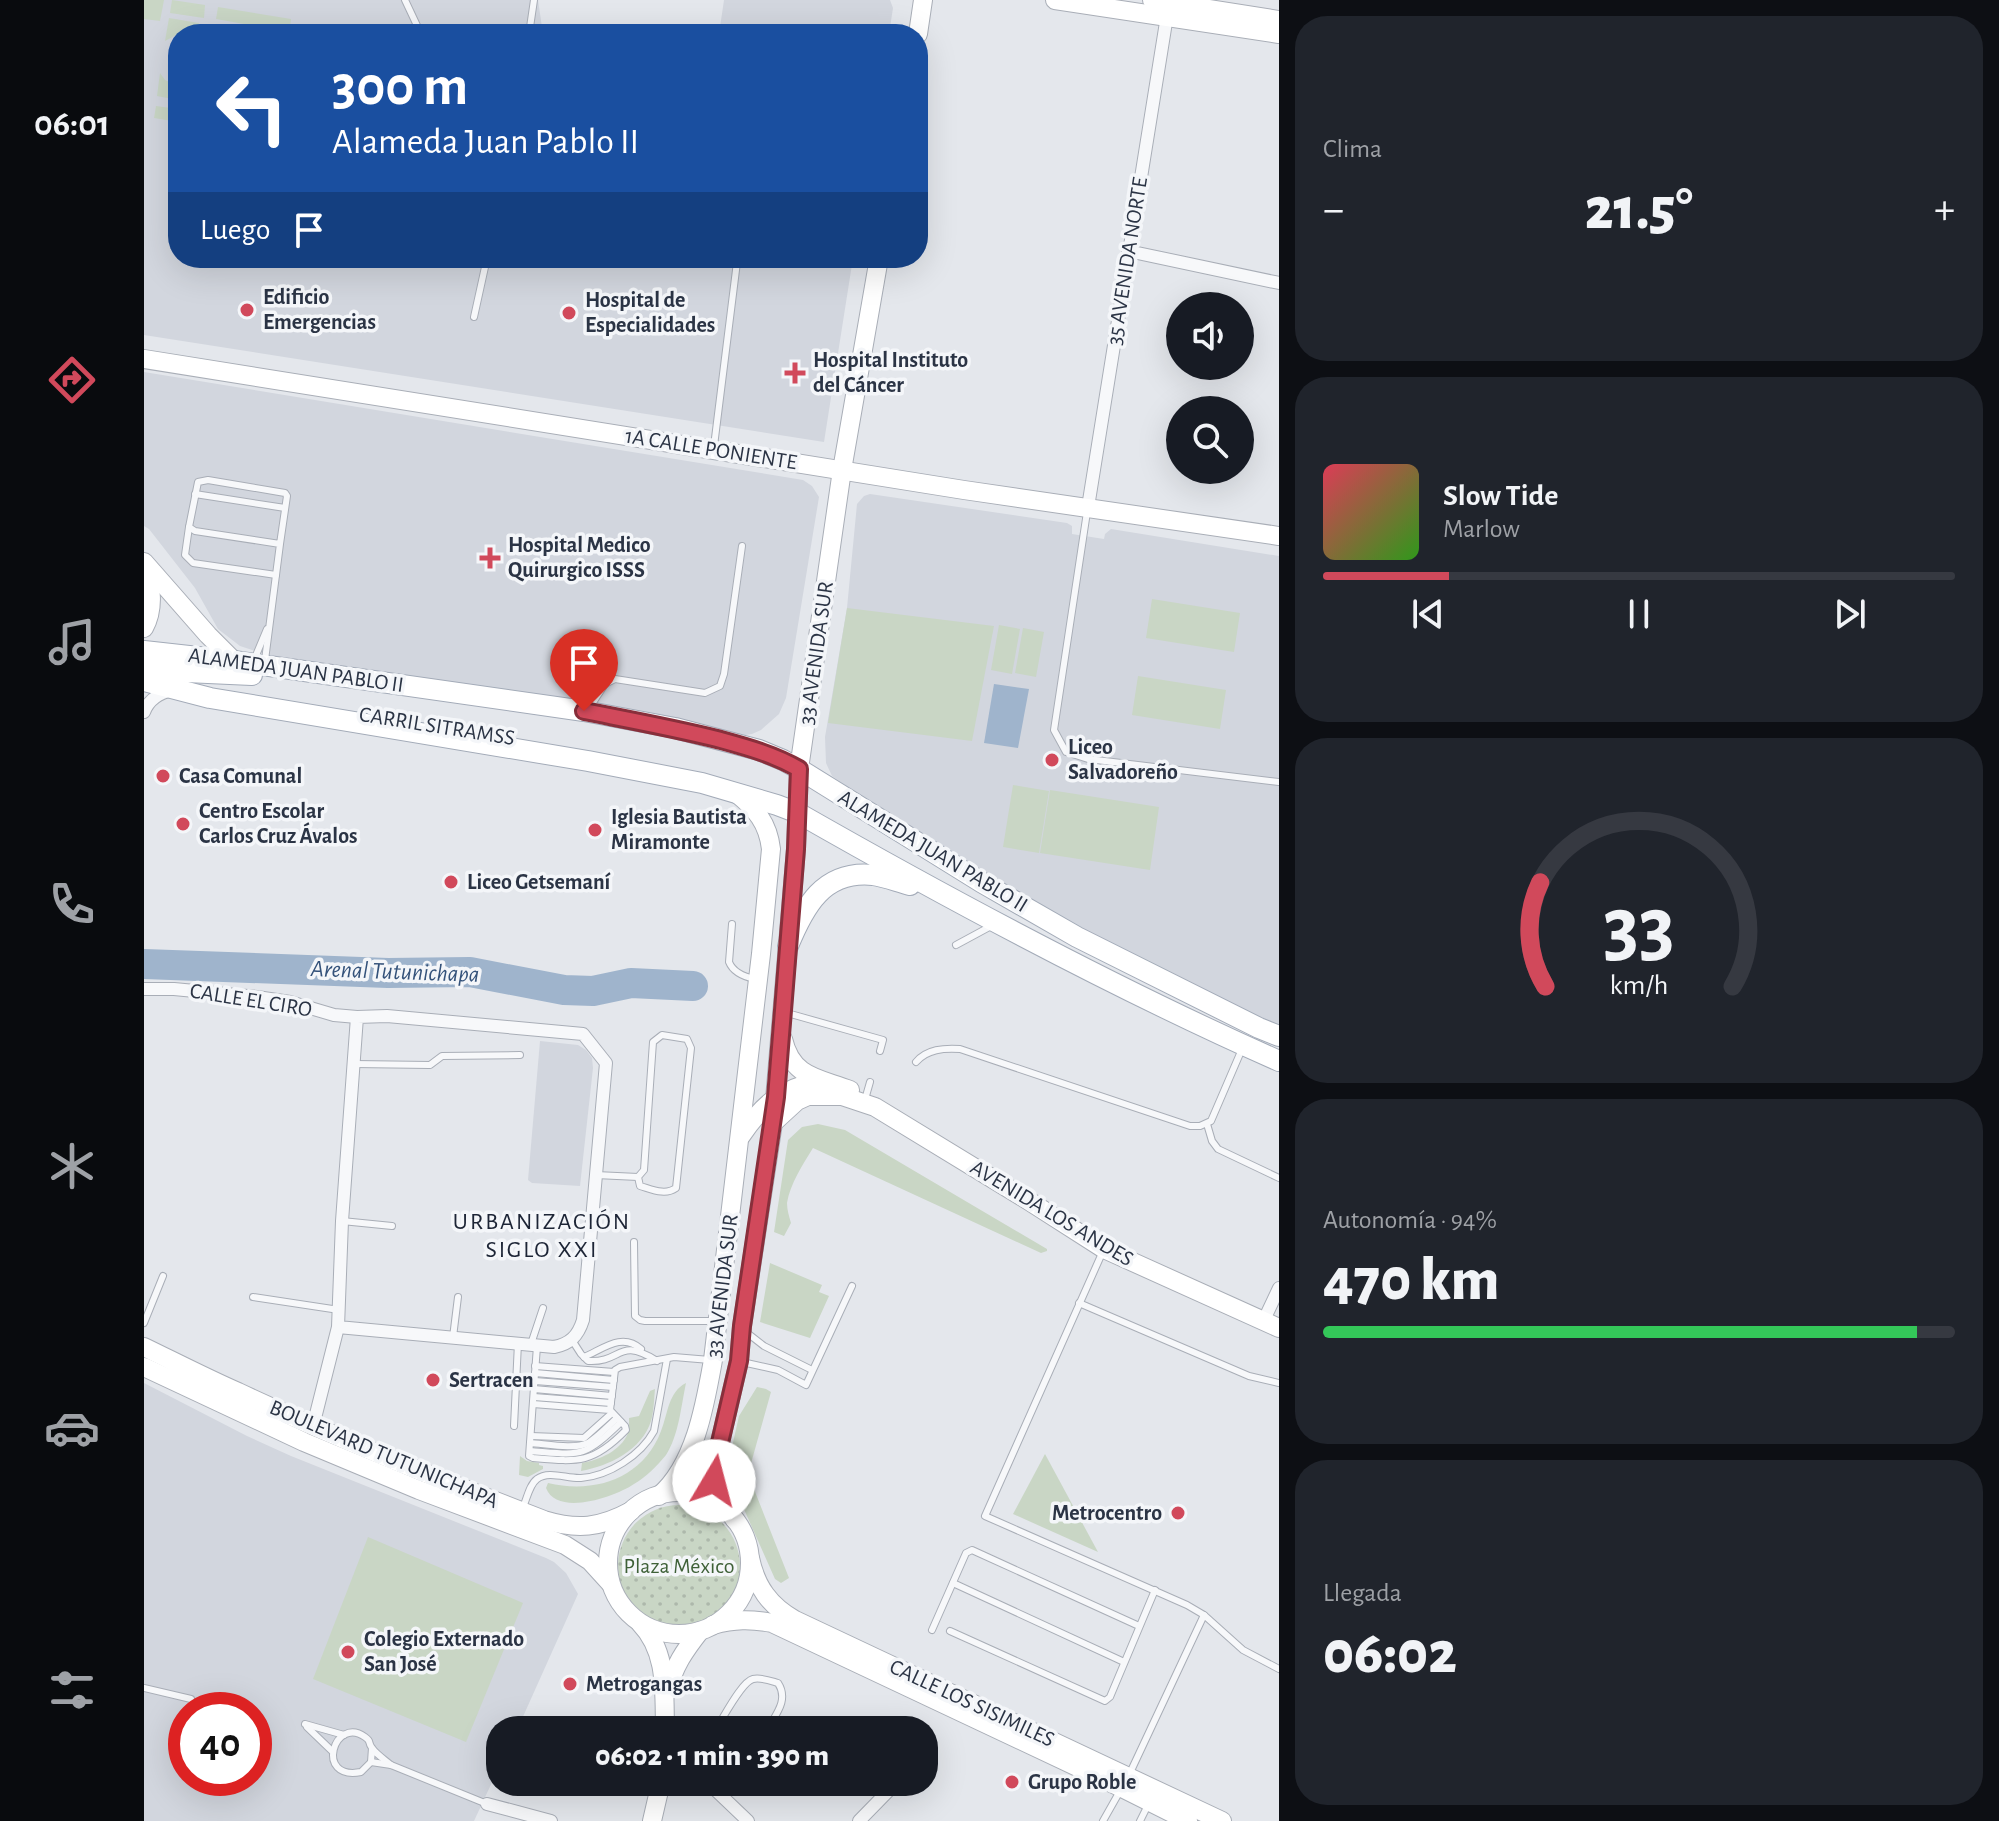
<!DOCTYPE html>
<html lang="es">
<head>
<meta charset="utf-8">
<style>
  :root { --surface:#171b24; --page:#20242c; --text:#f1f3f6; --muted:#9ea1a6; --line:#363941; --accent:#d1495b }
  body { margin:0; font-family:"Alegreya Sans",sans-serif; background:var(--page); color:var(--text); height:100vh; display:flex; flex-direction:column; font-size:30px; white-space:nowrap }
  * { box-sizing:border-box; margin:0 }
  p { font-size:26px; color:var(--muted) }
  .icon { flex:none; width:44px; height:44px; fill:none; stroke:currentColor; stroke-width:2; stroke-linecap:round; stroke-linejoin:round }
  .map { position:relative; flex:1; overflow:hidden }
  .drawer { display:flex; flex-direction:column; gap:16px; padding:16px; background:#0d0f14; width:720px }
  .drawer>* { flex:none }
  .banner { position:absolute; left:24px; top:24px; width:760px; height:244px; border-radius:32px; box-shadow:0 8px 32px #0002; background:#1a4fa0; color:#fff; overflow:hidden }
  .tools { position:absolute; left:1022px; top:292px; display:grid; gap:16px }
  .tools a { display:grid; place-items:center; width:88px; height:88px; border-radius:50%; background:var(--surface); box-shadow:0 8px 32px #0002; font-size:40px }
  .speed { position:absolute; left:24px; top:1692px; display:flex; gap:16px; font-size:40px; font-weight:700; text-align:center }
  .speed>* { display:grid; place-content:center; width:104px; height:104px; border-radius:50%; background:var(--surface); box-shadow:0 8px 32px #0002; line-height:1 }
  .speed .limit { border:12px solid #d22; background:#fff; color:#111 }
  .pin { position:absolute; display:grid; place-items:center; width:68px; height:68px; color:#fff; margin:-82px -34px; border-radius:50% 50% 50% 0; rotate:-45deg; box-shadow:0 0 8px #0007 }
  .pin .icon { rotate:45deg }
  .me { position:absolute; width:88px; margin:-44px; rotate:8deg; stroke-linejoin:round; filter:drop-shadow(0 0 6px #0008) }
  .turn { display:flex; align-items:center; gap:28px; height:168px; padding:0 32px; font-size:36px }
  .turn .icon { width:104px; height:104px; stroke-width:2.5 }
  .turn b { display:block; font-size:56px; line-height:68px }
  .then { display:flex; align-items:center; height:76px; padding:0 32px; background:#0003; gap:16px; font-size:30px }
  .big { font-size:60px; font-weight:800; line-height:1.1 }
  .drawer .tile { flex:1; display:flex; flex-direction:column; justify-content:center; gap:12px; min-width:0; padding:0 28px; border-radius:32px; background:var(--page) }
  .drawer .dial { align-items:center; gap:0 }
  .dial svg { height:208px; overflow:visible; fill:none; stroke:var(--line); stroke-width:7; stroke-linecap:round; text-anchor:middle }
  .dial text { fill:var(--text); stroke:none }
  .song { display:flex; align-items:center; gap:24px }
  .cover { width:96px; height:96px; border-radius:12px; background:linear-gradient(135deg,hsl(350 70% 55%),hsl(110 70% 35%)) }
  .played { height:8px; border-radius:4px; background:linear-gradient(90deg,var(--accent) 20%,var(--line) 20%) }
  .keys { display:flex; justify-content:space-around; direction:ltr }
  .heat { display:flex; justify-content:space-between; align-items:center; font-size:44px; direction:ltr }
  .charge { height:12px; border-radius:6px; background:linear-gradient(90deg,#34c759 94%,var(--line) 0) }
  .trip { position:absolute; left:342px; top:1716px; width:452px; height:80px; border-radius:32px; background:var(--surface); box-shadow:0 8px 32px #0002; font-weight:800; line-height:80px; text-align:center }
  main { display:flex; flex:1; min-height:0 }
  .tab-bar { display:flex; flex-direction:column; width:144px; justify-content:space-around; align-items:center; background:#090b0e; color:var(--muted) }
  .tab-bar .icon { width:56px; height:56px }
  .tab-bar .on { color:var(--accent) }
  .tab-bar b { font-size:36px; color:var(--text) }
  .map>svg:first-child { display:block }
</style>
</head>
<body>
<main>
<nav class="tab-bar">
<b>06:01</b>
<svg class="icon on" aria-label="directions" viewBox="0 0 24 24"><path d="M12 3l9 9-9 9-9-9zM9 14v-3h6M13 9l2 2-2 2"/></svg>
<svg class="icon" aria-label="music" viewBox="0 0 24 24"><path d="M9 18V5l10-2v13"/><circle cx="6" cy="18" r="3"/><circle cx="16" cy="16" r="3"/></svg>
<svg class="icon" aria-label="phone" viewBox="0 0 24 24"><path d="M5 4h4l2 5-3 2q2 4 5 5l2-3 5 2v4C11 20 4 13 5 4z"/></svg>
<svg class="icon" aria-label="climate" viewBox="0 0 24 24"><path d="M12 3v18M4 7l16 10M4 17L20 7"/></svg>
<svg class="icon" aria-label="car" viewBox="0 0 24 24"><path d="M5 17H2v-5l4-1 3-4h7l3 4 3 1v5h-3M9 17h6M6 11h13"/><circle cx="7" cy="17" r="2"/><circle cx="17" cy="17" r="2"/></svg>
<svg class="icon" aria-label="filters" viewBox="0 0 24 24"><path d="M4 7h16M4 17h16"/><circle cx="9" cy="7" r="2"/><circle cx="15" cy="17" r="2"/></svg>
</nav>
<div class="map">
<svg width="1135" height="1821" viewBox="0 0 1135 1821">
  <defs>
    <pattern id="park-dots" width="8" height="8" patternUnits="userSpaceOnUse" patternTransform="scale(2)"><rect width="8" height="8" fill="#c9d6c5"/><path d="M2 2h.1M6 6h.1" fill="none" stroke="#adb8ab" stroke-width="1.8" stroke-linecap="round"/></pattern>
  </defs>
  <rect width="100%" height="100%" fill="#e4e7ec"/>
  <g fill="#d2d6de" fill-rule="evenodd">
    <path d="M0 0H394L399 34H34V258H709L680 442 0 335Z"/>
    <path d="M580 0H746L749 8 745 34H575Z"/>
    <path d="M0 372 659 480 668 486 675 497 642 698 635 714 617 730 608 734 595 736 127 656 96 646 74 629 51 588 5 529 0 526Z"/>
    <path d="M726 494 923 523 928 526V534L960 539 961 534 967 529 1135 556V1028L958 944 753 822 688 776 682 763 681 737 703 608 713 504 720 496Z"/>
    <path d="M396 1041 434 1045 442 1050 448 1058 449 1068 436 1186 388 1183 384 1180Z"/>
    <path d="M0 1383 103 1436 147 1456 402 1558 410 1562 422 1573 434 1594 373 1730H356V1765L330 1821H0ZM42 1710H110V1778H42Z"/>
  </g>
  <g fill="#c9d6c5">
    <path d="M0 0H20L16 21 0 19Z"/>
    <path d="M28 0 61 5 60 18 26 13Z"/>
    <path d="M74 7 147 19 145 34H99L100 24 72 19Z"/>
    <path d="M25 18 55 23 50 34H34L21 41Z"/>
    <path d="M16 73 21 80 34 86V100L13 96Z"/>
    <path d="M12 106 34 109V122L10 118Z"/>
    <path d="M1008 599 1096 613 1090 652 1002 638Z"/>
    <path d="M703 608 850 626 828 741 684 723Z"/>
    <path d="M855 625 876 629 868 674 847 670Z"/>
    <path d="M879 628 900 632 892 677 871 673Z"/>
    <path d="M994 676 1082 690 1076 729 988 715Z"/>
    <path d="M869 785 905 791 895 853 859 847Z"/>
    <path d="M906 790 1015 807 1006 870 896 853Z"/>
    <path d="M674 1124 701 1130 903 1249V1251L897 1253 669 1148C659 1164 646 1184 643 1203 643 1210 645 1216 647 1223L640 1236 630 1232 644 1140 658 1127Z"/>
    <path d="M626 1263 678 1285 675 1292 685 1296 666 1338 616 1322Z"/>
    <path d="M542 1383C537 1406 535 1435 522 1455 514 1465 502 1477 490 1484 471 1497 413 1517 402 1488L404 1483C450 1494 499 1479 517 1431 524 1414 524 1392 542 1383Z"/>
    <path d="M613 1387 622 1389 627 1392 604 1474 645 1578 637 1583 631 1579 599 1507 589 1489 583 1469 595 1416Z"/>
    <path d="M511 1389C510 1399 510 1411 507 1421 498 1450 465 1466 437 1471L438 1463C455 1460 477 1451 484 1433 485 1428 485 1423 485 1418L495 1416 506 1391Z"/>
    <path d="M901 1454 954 1552 869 1514Z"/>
    <path d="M376 1456 383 1461 395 1463V1465L399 1466V1469L384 1477 375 1475Z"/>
    <path d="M224 1537 379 1603 322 1742 169 1679Z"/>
  </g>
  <circle fill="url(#park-dots)" cx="535" cy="1566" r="61"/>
  <path fill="#9fb4cc" d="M850 684 885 689 874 748 840 743Z"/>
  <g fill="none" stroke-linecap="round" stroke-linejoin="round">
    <path stroke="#9fb4cc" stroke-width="30" d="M0 964 244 973 326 972 420 990 449 991 487 983 549 986"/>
    <defs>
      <g id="lane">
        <path d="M261 0 277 34"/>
        <path d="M385 34 390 0"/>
        <path d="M330 317 343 258"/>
        <path d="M570 446 593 262 592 258"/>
        <path d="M51 494 141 508"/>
        <path d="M943 512 910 730 922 752 944 759 1135 782"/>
        <path d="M45 527 41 555 49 563 132 575"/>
        <path d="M110 660 123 629"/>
        <path d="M121 660 136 544 51 531 45 527 54 482 64 480 141 493 143 496 136 544"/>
        <path d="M446 707 461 684 471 679 561 693 576 686 580 674 598 546"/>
        <path d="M588 924 585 962C589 972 601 977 611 979"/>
        <path d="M812 945 849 925"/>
        <path d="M643 1013 739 1040 736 1051"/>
        <path d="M518 1035 543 1039 547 1048 532 1188C521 1196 507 1189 496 1186L494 1177 500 1170 509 1042Z"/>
        <path d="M772 1062C783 1049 800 1048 816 1049L1046 1126H1056L1067 1121 1098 1049"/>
        <path d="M210 1064 286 1065 298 1056 376 1055"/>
        <path d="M722 1096 726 1082"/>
        <path d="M1063 1124 1068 1141 1074 1149 1135 1178"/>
        <path d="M452 1175 494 1177"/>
        <path d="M198 1221 248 1226"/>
        <path d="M490 1242 491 1316 496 1320 501 1321H570"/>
        <path d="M959 1251 841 1516 1043 1605 1060 1615 1099 1650 1135 1669"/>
        <path d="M109 1297 195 1310"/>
        <path d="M935 1303 1105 1376 1135 1383"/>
        <path d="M0 1323 19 1276"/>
        <path d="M602 1332 620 1346 668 1370"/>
        <path d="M309 1337 314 1297"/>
        <path d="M428 1340 437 1354 444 1361C479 1363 473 1336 513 1361"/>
        <path d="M387 1344 399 1308"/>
        <path d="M393 1346 385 1456 389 1458C434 1462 449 1464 482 1430L481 1426 466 1410 471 1370 476 1367 530 1357 566 1360"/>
        <path d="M440 1357C459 1349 478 1332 497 1349"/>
        <path d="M598 1362 634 1370 662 1385 708 1286"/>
        <path d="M391 1366 470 1372"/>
        <path d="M391 1373 470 1380"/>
        <path d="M391 1381 469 1387"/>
        <path d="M390 1389 468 1396"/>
        <path d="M390 1397 467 1403"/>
        <path d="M389 1404 466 1410"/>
        <path d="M370 1426 374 1343"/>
        <path d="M387 1436 440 1438 468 1413"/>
        <path d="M386 1443C402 1444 430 1450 444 1443 454 1437 464 1426 473 1418"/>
        <path d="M386 1451C437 1455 439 1459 477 1422"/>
        <path d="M379 1507C383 1499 385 1485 393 1479 405 1470 423 1479 437 1478 465 1476 497 1455 510 1431L523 1359"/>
        <path d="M809 1583 980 1662"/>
        <path d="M788 1630 822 1553 828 1550 995 1626"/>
        <path d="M806 1631 961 1701 966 1697 1011 1590"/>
        <path d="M0 1688 47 1699"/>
        <path d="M161 1724 200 1735"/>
        <path d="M163 1727 188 1751"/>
        <path d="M571 1730C579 1719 597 1682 609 1679 617 1677 627 1681 634 1683 645 1700 632 1714 623 1730"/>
        <path d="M228 1748 227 1762 217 1772C170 1781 190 1715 221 1737 228 1742 223 1741 228 1748 232 1754 241 1760 247 1765"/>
        <path d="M227 1762 247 1765 343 1804"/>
        <path d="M985 1775 1060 1615"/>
        <path d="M959 1821 976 1791"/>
        <path d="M996 1821 1005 1803"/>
      </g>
      <g id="street">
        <path d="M984 251 1135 283"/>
        <path d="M944 507 1023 16"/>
        <path d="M0 712C5 699 15 693 28 690"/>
        <path d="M0 989H30L113 997 146 1002 190 1015 213 1017"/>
        <path d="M1119 1322 1135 1288"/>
        <path d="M169 1426 194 1327 198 1221 213 1017 243 1016 439 1034 462 1063 439 1320C434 1336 426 1344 410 1347L194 1327"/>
        <path d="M563 1782 604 1821"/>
        <path d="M343 1804 407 1821"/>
        <path d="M715 1821 753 1782"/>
      </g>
      <g id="secondary">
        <path d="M911 0 1135 34"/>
        <path d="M1008 0 1135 20"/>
        <path d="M774 34 779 0"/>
        <path d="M0 359 820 490 1135 536"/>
        <path d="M0 562 64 635 90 661"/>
        <path d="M0 628C11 608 7 586 1 565"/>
        <path d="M639 1039C648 1078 675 1078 706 1090"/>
        <path d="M629 1123 653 1101 664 1096H698L731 1107 885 1201 960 1249 1135 1328"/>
        <path d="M597 1136C619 1104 636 1089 675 1081"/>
        <path d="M0 1347C31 1362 62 1378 94 1392 194 1439 297 1480 400 1520 433 1530 456 1528 487 1511"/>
        <path d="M0 1367 160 1442 275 1490 421 1545 446 1561 466 1583"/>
        <circle cx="535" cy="1563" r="71"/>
        <path d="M515 1496C551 1465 561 1405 569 1360L617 954 627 849C624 823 612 809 592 793"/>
        <path d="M591 1520C578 1500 570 1488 571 1464L595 1361 598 1326 629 1123 652 849 655 769 698 470 735 258"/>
        <path d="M606 1558C612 1587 626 1606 651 1620L1078 1821"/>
        <path d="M496 1623C524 1652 520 1692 521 1730"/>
        <path d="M569 1625C590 1619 607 1619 628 1623L978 1788 1044 1821"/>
        <path d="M524 1691C529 1667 541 1650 556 1631"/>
        <path d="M508 1821 517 1782"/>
      </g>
      <g id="primary">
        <path d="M0 651 90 661 440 711 531 728 615 750 639 760 655 769 837 882 933 937 1115 1028 1135 1036"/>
        <path d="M0 665 42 672 108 675"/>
        <path d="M0 681 66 698 444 761 558 783 633 805 654 813C810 902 970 988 1135 1061"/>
        <path d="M644 946C660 907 679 870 729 875 742 877 754 882 766 885"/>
      </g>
    </defs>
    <use href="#lane" stroke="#a9aeb7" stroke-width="8"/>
    <use href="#street" stroke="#a9aeb7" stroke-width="14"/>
    <use href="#secondary" stroke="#a9aeb7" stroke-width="20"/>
    <use href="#primary" stroke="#a3abb8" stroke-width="22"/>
    <use href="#lane" stroke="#f7f8fa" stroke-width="6"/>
    <use href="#street" stroke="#f7f8fa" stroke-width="12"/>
    <use href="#secondary" stroke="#fff" stroke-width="18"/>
    <use href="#primary" stroke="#fff" stroke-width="20"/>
  </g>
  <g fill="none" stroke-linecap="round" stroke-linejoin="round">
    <defs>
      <path id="route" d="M440 711C485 720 529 728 573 739 602 747 629 754 655 769L652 849 632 1097 598 1326 595 1361 571 1464 570 1481"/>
    </defs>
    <use href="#route" stroke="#882f3b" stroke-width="20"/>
    <use href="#route" stroke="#d1495b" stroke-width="14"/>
  </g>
  <g fill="#d1495b" stroke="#f4f6f9" stroke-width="3">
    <circle cx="103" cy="310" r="8"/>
    <circle cx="425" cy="313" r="8"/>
    <path d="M647 361h8v8h8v8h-8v8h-8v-8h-8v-8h8z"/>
    <path d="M342 546h8v8h8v8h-8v8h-8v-8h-8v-8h8z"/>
    <circle cx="908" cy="760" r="8"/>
    <circle cx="19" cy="776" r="8"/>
    <circle cx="39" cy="824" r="8"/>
    <circle cx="451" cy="830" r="8"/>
    <circle cx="307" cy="882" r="8"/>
    <circle cx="289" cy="1380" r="8"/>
    <circle cx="1034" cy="1513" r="8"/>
    <circle cx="204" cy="1652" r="8"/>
    <circle cx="426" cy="1684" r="8"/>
    <circle cx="868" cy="1782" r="8"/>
  </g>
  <g text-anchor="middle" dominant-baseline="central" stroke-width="7" stroke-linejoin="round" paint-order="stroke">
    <g font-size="22" fill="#2b3445" stroke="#f4f6f9">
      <text transform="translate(983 261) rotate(-81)">35 AVENIDA NORTE</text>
      <text transform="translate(567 449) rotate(9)">1A CALLE PONIENTE</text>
      <text transform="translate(672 653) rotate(-82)">33 AVENIDA SUR</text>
      <text transform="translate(152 670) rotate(8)">ALAMEDA JUAN PABLO II</text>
      <text transform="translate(293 726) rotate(9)">CARRIL SITRAMSS</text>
      <text transform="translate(789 851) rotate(31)">ALAMEDA JUAN PABLO II</text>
      <text transform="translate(107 1000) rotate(9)">CALLE EL CIRO</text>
      <text transform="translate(908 1213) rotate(31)">AVENIDA LOS ANDES</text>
      <text transform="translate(578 1286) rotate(-83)">33 AVENIDA SUR</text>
      <text transform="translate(240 1454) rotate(23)">BOULEVARD TUTUNICHAPA</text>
      <text transform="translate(828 1703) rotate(25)">CALLE LOS SISIMILES</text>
    </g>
    <g font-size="22" font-weight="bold" fill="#2b3445" stroke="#f4f6f9" text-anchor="start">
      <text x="119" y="297">Edificio<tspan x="119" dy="25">Emergencias</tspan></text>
      <text x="441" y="300">Hospital de<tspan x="441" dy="25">Especialidades</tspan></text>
      <text x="669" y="360">Hospital Instituto<tspan x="669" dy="25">del Cáncer</tspan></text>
      <text x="364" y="545">Hospital Medico<tspan x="364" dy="25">Quirurgico ISSS</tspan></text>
      <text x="924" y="747">Liceo<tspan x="924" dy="25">Salvadoreño</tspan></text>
      <text x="35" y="776">Casa Comunal</text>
      <text x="55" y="811">Centro Escolar<tspan x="55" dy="25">Carlos Cruz Ávalos</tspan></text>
      <text x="467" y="817">Iglesia Bautista<tspan x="467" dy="25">Miramonte</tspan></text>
      <text x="323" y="882">Liceo Getsemaní</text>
      <text x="305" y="1380">Sertracen</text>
      <text x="1018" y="1513" text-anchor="end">Metrocentro</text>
      <text x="220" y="1639">Colegio Externado<tspan x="220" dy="25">San José</tspan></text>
      <text x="442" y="1684">Metrogangas</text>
      <text x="884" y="1782">Grupo Roble</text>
    </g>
    <g font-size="22" fill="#3f6138" stroke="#f4f6f9">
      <text x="535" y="1566">Plaza México</text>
    </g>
    <g font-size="24" font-style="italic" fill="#34527a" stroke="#f4f6f9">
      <text transform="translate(251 972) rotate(2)">Arenal Tutunichapa</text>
    </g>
    <g font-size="24" letter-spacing="2" fill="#1d2536" stroke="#f4f6f9">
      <text x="398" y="1222">URBANIZACIÓN<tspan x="398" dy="28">SIGLO XXI</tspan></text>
    </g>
  </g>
</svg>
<div class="tools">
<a><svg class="icon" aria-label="sound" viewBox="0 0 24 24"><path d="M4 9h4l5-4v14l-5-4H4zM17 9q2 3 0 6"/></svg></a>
<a><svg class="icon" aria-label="search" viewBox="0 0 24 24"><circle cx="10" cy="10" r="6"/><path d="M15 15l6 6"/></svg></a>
</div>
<div class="speed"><div class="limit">40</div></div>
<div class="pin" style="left:440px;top:711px;background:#d93025"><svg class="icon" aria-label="arrive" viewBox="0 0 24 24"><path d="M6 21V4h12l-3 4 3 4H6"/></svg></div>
<svg class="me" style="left:570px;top:1481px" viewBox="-20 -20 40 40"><circle r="19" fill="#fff"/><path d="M0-13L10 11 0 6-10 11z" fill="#d1495b"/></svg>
<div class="trip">06:02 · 1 min · 390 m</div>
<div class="banner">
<div class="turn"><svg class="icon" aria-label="left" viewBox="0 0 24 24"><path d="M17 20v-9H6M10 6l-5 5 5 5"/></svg><div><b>300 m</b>Alameda Juan Pablo II</div></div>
<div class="then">Luego<svg class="icon" aria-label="arrive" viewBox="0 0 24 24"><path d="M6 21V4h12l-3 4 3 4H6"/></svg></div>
</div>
</div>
<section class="drawer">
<div class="tile"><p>Clima</p>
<div class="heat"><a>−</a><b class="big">21.5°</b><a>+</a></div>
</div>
<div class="tile">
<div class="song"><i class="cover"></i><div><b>Slow Tide</b><p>Marlow</p></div></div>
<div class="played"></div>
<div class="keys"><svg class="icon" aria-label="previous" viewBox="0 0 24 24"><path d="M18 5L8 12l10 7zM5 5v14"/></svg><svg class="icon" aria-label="pause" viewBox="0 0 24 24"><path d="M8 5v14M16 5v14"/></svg><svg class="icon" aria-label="next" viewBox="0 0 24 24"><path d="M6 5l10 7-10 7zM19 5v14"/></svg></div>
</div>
<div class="tile dial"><svg viewBox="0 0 100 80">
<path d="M14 69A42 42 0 1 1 86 69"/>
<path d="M14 69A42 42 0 0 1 12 29" stroke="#d1495b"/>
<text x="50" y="56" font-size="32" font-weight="700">33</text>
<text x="50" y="72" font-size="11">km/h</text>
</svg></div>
<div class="tile"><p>Autonomía · 94%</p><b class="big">470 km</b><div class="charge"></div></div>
<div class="tile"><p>Llegada</p><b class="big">06:02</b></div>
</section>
</main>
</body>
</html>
